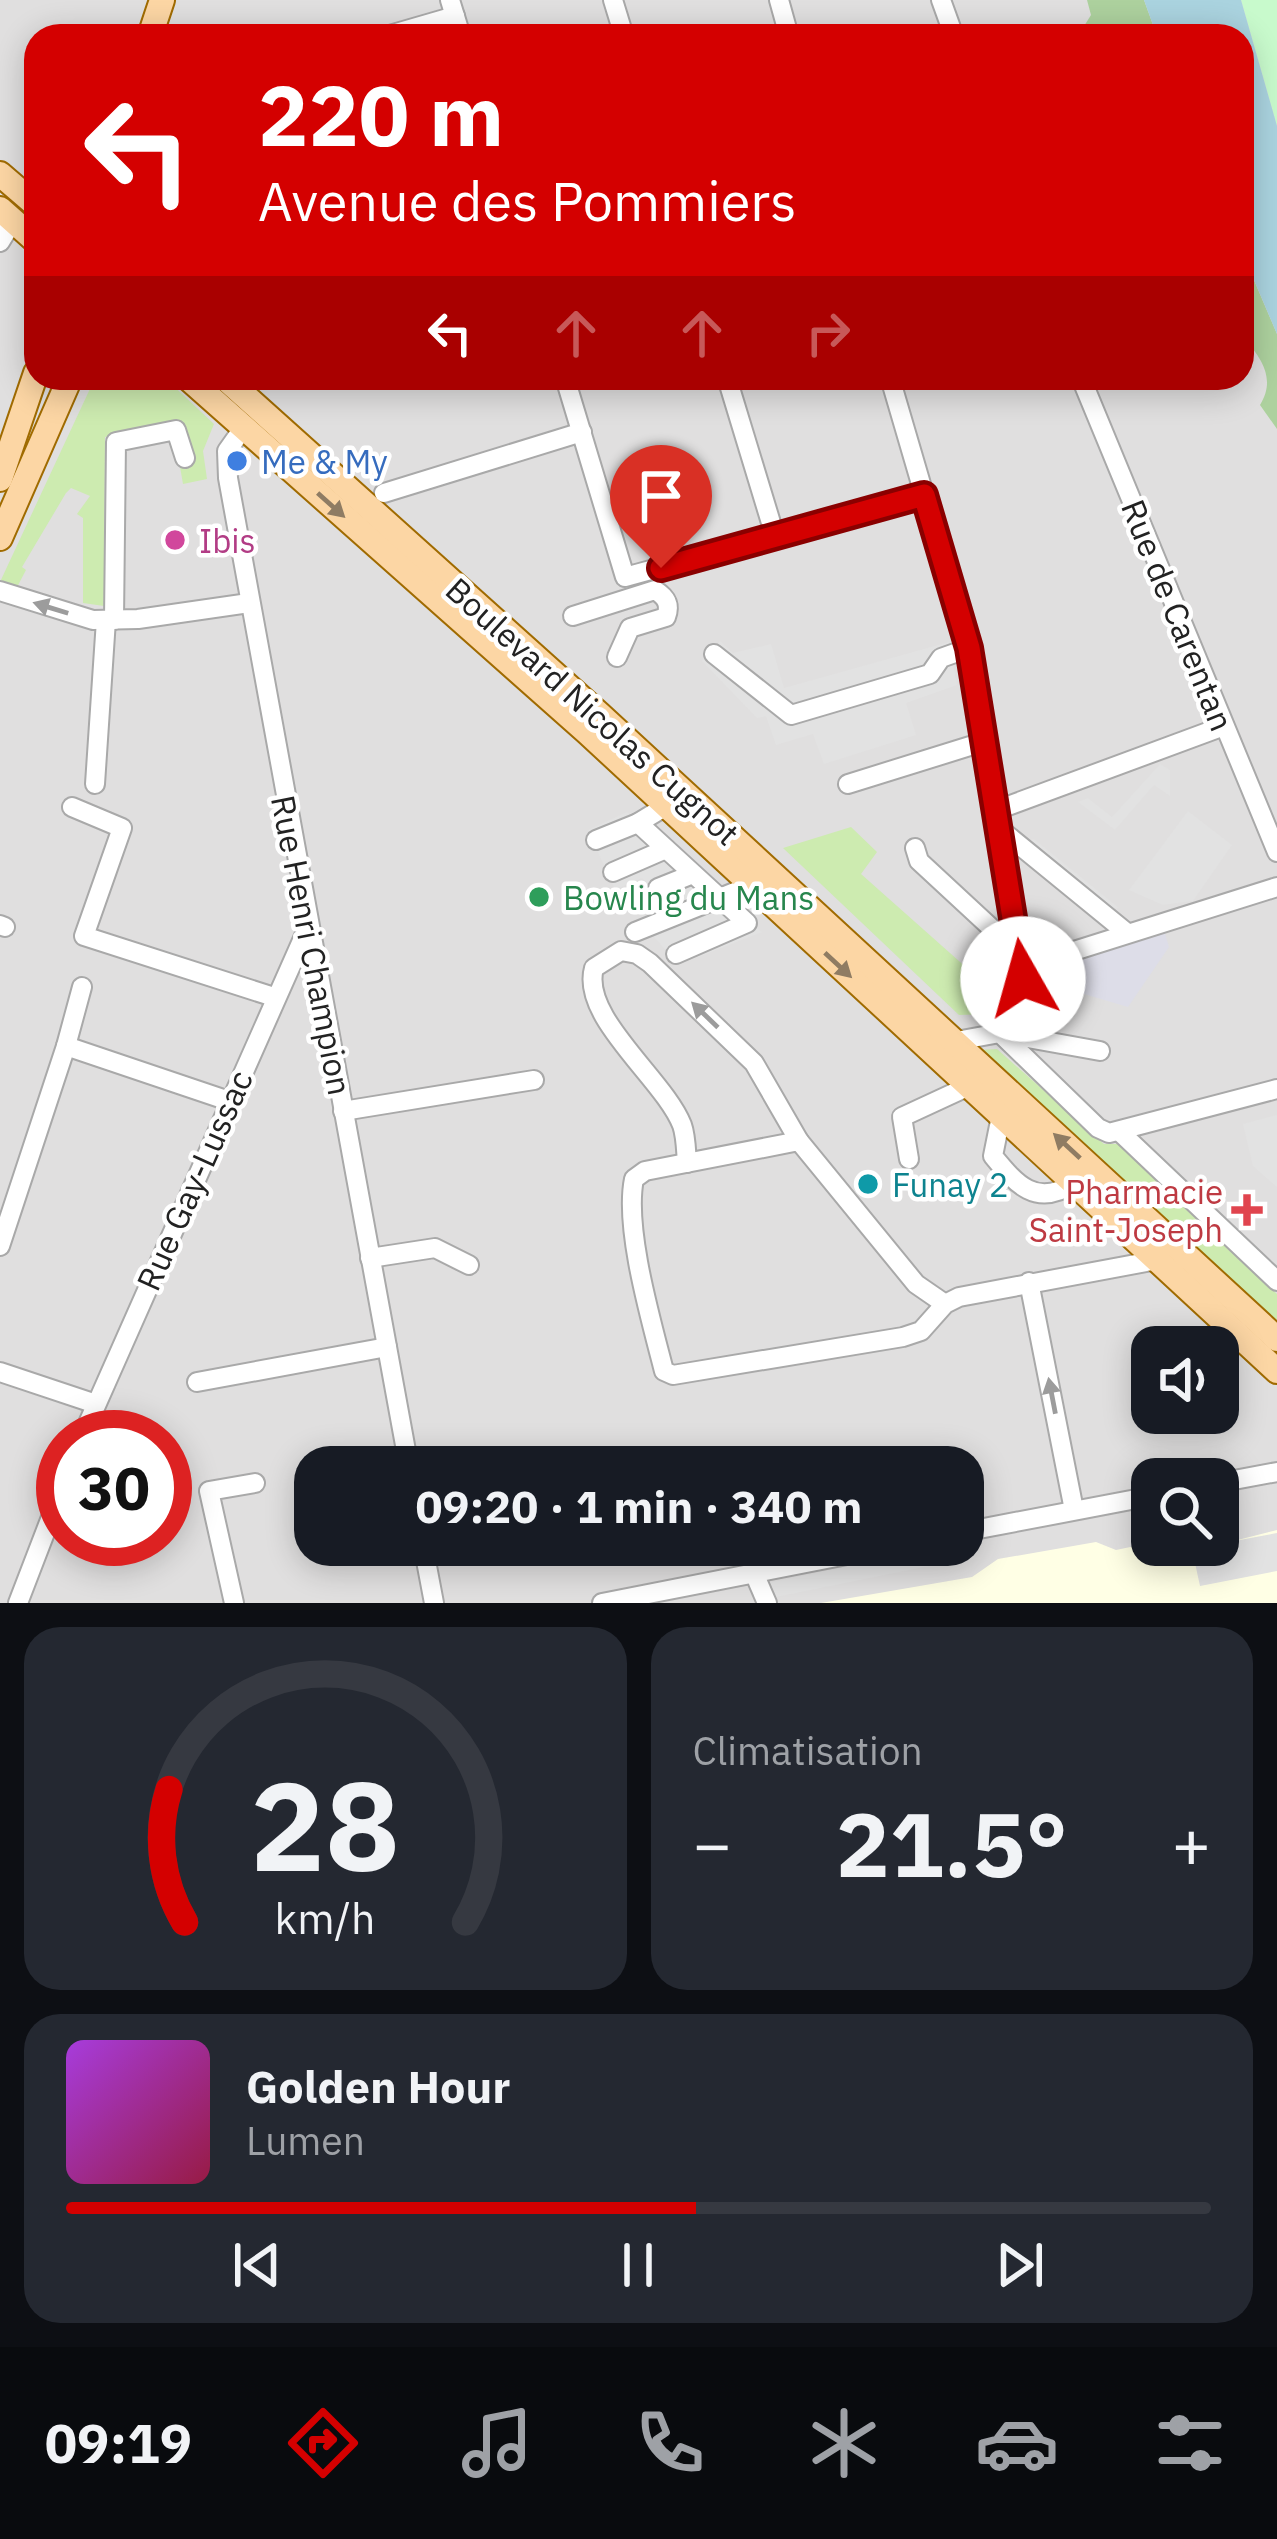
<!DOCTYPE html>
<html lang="fr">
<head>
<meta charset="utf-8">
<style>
  :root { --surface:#171b24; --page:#242831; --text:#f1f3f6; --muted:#9ea1a6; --line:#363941; --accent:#d40000 }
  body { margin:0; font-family:"IBM Plex Sans",sans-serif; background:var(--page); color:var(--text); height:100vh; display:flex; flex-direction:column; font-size:45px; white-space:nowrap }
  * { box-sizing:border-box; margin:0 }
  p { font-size:39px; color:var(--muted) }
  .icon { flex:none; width:66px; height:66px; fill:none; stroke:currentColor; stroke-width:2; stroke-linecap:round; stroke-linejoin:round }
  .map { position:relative; height:1603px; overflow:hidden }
  .details { display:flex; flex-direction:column; gap:24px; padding:24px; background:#0d0f14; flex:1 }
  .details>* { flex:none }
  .top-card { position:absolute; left:24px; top:24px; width:1230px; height:366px; border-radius:36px; box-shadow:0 6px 30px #0003; background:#d40000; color:#fff; overflow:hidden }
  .controls { position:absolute; left:1131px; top:1326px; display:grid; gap:24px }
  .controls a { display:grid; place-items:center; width:108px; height:108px; border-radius:24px; background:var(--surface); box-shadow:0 6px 30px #0003; font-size:60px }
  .speed { position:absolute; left:36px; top:1410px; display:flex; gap:24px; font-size:60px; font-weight:700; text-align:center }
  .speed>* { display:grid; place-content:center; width:156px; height:156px; border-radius:50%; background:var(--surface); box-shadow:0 6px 30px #0003; line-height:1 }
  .speed .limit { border:18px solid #d22; background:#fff; color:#111 }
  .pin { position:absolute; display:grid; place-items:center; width:102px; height:102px; color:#fff; margin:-123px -51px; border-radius:50% 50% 50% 0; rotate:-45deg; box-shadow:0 0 12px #0007 }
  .pin .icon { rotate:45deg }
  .me { position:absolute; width:132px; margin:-66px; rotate:353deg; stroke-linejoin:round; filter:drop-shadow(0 0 9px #0008) }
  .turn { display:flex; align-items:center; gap:42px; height:252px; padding:0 36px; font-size:54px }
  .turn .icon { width:156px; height:156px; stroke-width:2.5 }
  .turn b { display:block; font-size:84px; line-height:102px }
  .lanes { display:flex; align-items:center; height:114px; padding:0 36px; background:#0003; justify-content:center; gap:60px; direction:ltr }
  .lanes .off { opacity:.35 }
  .big { font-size:90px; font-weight:700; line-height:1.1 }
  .details .widget { flex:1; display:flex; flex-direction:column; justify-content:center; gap:18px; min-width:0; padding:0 42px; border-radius:36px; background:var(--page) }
  .details .dial { align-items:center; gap:0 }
  .dial svg { height:312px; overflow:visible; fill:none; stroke:var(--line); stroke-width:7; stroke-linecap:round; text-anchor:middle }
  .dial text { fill:var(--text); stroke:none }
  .song { display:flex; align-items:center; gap:36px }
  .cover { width:144px; height:144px; border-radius:18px; background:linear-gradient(135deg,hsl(280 70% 55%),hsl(340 70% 35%)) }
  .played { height:12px; border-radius:6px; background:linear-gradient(90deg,var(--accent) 55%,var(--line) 55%) }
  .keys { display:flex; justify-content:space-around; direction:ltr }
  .heat { display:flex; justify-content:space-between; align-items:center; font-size:66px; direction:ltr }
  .details .tiles { flex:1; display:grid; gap:24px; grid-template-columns:1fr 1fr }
  .widget:last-child { grid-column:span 2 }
  .trip { position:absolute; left:294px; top:1446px; width:690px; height:120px; border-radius:36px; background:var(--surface); box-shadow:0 6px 30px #0003; font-weight:700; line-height:120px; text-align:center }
  .tab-bar { display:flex; height:192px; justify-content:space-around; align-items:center; background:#090b0e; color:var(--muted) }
  .tab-bar .icon { width:84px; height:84px }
  .tab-bar .selected { color:var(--accent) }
  .tab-bar b { font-size:54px; color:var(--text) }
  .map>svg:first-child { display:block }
</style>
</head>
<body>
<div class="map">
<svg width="1277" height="1603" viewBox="0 0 1277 1603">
  <rect width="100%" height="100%" fill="#f2efe9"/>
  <path fill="#e0dfdf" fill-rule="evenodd" d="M0 0H1277V1603H0ZM36 36H1242V378H36ZM1152 1347H1218V1413H1152ZM63 1437H165V1539H63ZM315 1467H963V1545H315ZM1152 1479H1218V1545H1152Z"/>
  <path fill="#ffffe5" d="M1277 1530V1603H821L972 1577 998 1559 1096 1542 1116 1550 1135 1546 1148 1555 1218 1545Z"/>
  <g fill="#cdebb0">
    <path d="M95 378H165L214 424 203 451 207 479 183 484 180 467 193 463 182 423 105 437 104 606 83 603V518L77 514 90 496 71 488 66 493 22 567 26 570 15 591 0 586V582Z"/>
    <path d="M851 827 877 852 861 874 977 977 1009 946 1005 986 991 1014 959 1015 783 848Z"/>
    <path d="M997 1049 1104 1144H1120L1277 1294V1327L977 1050Z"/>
  </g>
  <g fill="#add19e">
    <path d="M1087 0H1144L1157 36H1087L1081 31 1091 15Z"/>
    <path d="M1242 252 1277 334V429L1260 405C1277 378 1260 356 1242 336Z"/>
  </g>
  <path fill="#c8facc" d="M1241 0H1277V126Z"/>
  <g fill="#e2e2e2">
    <path d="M720 641 733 653 771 644 784 688 949 642 957 685 906 703 916 735 824 764 813 734 776 745 766 716 757 718 702 661Z"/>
    <path d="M1160 764 1170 770V796L1154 785 1115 830 1078 802 1088 798 1112 817Z"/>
    <path d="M1188 811 1232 845 1193 901 1163 905 1129 890Z"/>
    <path d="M627 812 762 932 678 965 644 925 674 911 642 878 615 890 588 830Z"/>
    <path d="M1034 839 1119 908 1108 909 1023 841Z"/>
    <path d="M1277 1115V1187L1253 1166 1243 1124Z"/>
    <path d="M1277 1533V1571L1200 1586 1192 1549Z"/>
    <path d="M965 1542 968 1558 771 1598 768 1583Z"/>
  </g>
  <path fill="#dddde8" d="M1164 930 1169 947 1128 1007 1067 989 1060 964Z"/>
  <path fill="#aad3df" d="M1144 0H1241L1277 126V334L1242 252V36H1157Z"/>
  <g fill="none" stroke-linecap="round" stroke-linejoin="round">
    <defs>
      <g id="minor">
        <path d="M450 0 461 36"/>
        <path d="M613 0 624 36"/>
        <path d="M779 0 789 36"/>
        <path d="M941 0 954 36"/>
        <path d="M386 36 455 16"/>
        <path d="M0 242 13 221"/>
        <path d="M565 378 625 577 924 495"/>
        <path d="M727 378 775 536"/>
        <path d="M890 378 969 648 1023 967 1019 989 1000 1033"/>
        <path d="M1081 378 1277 852"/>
        <path d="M244 427 227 451 228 478 409 1467"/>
        <path d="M384 493 582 432"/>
        <path d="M0 591 93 620 138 619 249 603"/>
        <path d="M573 616 655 590C666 597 671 604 666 617L630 628 617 657"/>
        <path d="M114 620 116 442 176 430 185 458"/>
        <path d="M714 654 791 715 930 674 941 658 969 648"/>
        <path d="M95 784 106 620"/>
        <path d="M848 784 986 741"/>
        <path d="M666 806 638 823 747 923 676 954"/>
        <path d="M72 807 122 828 84 936 274 997"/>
        <path d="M997 810 1224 726"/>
        <path d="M1001 830 1127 933"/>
        <path d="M596 840 638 823"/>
        <path d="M915 848 919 861 1000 936 1018 934"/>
        <path d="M613 872 666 849"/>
        <path d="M658 888 693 874"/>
        <path d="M0 925 5 927"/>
        <path d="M635 932 752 885"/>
        <path d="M1023 967 1277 887"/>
        <path d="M1000 1033 1098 1128 1109 1133 1277 1089"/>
        <path d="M956 1041 1000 1033 1100 1051"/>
        <path d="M66 1046 229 1101"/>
        <path d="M343 1111 534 1080"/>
        <path d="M1001 1116 993 1156C1016 1184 1036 1208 1074 1183"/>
        <path d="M1120 1132 1277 1281"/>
        <path d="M909 1159 902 1117 969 1086"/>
        <path d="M687 1163C686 1151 686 1136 682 1125 664 1079 580 1017 594 968L621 951 637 954 650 963 754 1063 799 1141"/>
        <path d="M0 1246 66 1046 82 987"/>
        <path d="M370 1258 435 1248 469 1265"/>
        <path d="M1029 1282 1074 1510"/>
        <path d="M945 1304 921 1331 903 1337 673 1375 664 1371C651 1320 624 1228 634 1179L645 1171 799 1141 916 1284 945 1304 959 1297 1157 1260"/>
        <path d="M0 1372 96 1404"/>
        <path d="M197 1382 387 1347"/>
        <path d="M82 1437 309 925"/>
        <path d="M1218 1483 1277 1472"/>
        <path d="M963 1532 1152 1496"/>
        <path d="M423 1545 434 1603"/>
        <path d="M754 1573 767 1603"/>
        <path d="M18 1603 63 1486"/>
        <path d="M234 1603 209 1491 255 1483"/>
        <path d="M602 1603 898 1545"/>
      </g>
      <g id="major">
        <path d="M150 36 162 0"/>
        <path d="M0 174 36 205"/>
        <path d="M0 209 36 241"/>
        <path d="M188 378 587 732 1277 1371"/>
        <path d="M225 378 600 715 1277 1339"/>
        <path d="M0 479 36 373"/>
        <path d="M0 538 70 378"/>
      </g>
    </defs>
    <use href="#minor" stroke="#a9a9a9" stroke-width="22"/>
    <use href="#major" stroke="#a06b00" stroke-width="28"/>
    <use href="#minor" stroke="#fff" stroke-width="18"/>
    <use href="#major" stroke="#fcd6a4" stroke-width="24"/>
  </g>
  <defs><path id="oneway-solid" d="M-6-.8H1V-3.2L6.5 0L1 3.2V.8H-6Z" transform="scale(3)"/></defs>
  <g fill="#8f7c63">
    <use href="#oneway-solid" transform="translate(331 505) rotate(42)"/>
    <use href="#oneway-solid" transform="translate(838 965) rotate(43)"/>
    <use href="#oneway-solid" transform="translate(1067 1146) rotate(-137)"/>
  </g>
  <g fill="#9c9c9c">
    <use href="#oneway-solid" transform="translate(51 608) rotate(-163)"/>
    <use href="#oneway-solid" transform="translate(705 1015) rotate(-136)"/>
    <use href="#oneway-solid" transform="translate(1052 1396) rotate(-101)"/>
  </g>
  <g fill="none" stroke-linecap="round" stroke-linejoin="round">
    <defs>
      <path id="route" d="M661 568 924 495 969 648 1023 979"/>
    </defs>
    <use href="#route" stroke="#8a0000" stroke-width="30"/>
    <use href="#route" stroke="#d40000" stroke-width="21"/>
  </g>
  <circle fill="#3f7fe0" stroke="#fff" stroke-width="4.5" cx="237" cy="461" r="12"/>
  <circle fill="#d1479c" stroke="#fff" stroke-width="4.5" cx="175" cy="540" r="12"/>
  <circle fill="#2e9e5b" stroke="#fff" stroke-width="4.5" cx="539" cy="897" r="12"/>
  <circle fill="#0f9aa8" stroke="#fff" stroke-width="4.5" cx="868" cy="1184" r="12"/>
  <path fill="#e0444e" stroke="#fff" stroke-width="4.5" d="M1241 1192h12v12h12v12h-12v12h-12v-12h-12v-12h12z"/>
  <g text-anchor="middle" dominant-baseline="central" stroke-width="9" stroke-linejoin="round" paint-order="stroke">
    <g font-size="33" fill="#366cbe" stroke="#fff" text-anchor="start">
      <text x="261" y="461">Me &amp; My</text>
    </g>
    <g font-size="33" fill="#b23c85" stroke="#fff" text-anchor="start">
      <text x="199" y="540">Ibis</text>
    </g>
    <g font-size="33" fill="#222" stroke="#fff">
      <text transform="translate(1178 615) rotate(68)">Rue de Carentan</text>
      <text transform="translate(593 711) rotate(42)">Boulevard Nicolas Cugnot</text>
      <text transform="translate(312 945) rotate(79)">Rue Henri Champion</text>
      <text transform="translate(194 1180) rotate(-66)">Rue Gay-Lussac</text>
    </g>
    <g font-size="33" fill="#27864d" stroke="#fff" text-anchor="start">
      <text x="563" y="897">Bowling du Mans</text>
    </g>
    <g font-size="33" fill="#0d838f" stroke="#fff" text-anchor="start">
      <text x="892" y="1184">Funay 2</text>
    </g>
    <g font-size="33" fill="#be3a42" stroke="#fff" text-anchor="end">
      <text x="1223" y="1191">Pharmacie<tspan x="1223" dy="38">Saint-Joseph</tspan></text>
    </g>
  </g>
</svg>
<div class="controls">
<a><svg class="icon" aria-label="sound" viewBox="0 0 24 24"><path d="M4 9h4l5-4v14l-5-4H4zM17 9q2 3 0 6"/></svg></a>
<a><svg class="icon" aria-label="search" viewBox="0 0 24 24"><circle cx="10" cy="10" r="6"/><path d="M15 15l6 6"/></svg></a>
</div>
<div class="speed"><div class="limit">30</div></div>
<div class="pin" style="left:661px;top:568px;background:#d93025"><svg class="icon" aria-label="arrive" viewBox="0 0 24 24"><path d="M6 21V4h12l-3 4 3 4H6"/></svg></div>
<svg class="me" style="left:1023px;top:979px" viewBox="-20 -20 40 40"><circle r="19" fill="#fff"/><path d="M0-13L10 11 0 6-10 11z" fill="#d40000"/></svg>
<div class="trip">09:20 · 1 min · 340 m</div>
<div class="top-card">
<div class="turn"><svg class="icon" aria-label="left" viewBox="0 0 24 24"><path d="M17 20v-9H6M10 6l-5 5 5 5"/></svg><div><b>220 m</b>Avenue des Pommiers</div></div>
<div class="lanes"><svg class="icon" aria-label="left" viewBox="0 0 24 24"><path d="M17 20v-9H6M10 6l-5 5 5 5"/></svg><svg class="icon off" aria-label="ahead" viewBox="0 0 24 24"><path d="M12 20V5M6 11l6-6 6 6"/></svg><svg class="icon off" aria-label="ahead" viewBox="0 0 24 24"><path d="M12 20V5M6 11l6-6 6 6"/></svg><svg class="icon off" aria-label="right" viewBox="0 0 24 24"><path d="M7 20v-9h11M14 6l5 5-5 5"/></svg></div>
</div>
</div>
<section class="details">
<div class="tiles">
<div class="widget dial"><svg viewBox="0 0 100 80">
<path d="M14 69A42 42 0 1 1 86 69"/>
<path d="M14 69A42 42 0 0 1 10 35" stroke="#d40000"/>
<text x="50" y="56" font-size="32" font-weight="700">28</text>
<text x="50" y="72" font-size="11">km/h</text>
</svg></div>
<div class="widget"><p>Climatisation</p>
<div class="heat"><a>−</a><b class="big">21.5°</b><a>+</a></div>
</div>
<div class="widget">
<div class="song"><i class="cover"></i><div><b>Golden Hour</b><p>Lumen</p></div></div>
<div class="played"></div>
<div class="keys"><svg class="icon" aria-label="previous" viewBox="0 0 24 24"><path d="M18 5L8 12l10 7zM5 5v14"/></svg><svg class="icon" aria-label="pause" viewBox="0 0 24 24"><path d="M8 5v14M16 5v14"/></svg><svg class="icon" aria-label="next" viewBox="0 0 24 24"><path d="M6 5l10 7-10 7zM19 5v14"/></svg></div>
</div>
</div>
</section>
<nav class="tab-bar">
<b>09:19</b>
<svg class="icon selected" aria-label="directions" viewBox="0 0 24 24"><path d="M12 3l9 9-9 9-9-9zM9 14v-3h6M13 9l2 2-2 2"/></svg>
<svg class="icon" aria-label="music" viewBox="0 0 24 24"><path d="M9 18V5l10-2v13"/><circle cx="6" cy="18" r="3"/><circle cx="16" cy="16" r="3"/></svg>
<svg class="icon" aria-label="phone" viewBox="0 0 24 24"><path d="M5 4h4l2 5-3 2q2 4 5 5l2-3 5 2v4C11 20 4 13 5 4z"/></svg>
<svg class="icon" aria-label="climate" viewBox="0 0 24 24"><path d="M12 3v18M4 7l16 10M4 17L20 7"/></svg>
<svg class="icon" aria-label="car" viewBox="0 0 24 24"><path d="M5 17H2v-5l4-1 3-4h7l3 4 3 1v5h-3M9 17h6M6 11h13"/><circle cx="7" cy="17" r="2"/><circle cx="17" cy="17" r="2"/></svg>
<svg class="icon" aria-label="filters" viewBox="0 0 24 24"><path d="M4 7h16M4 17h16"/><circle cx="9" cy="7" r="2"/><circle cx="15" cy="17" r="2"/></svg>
</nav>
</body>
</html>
